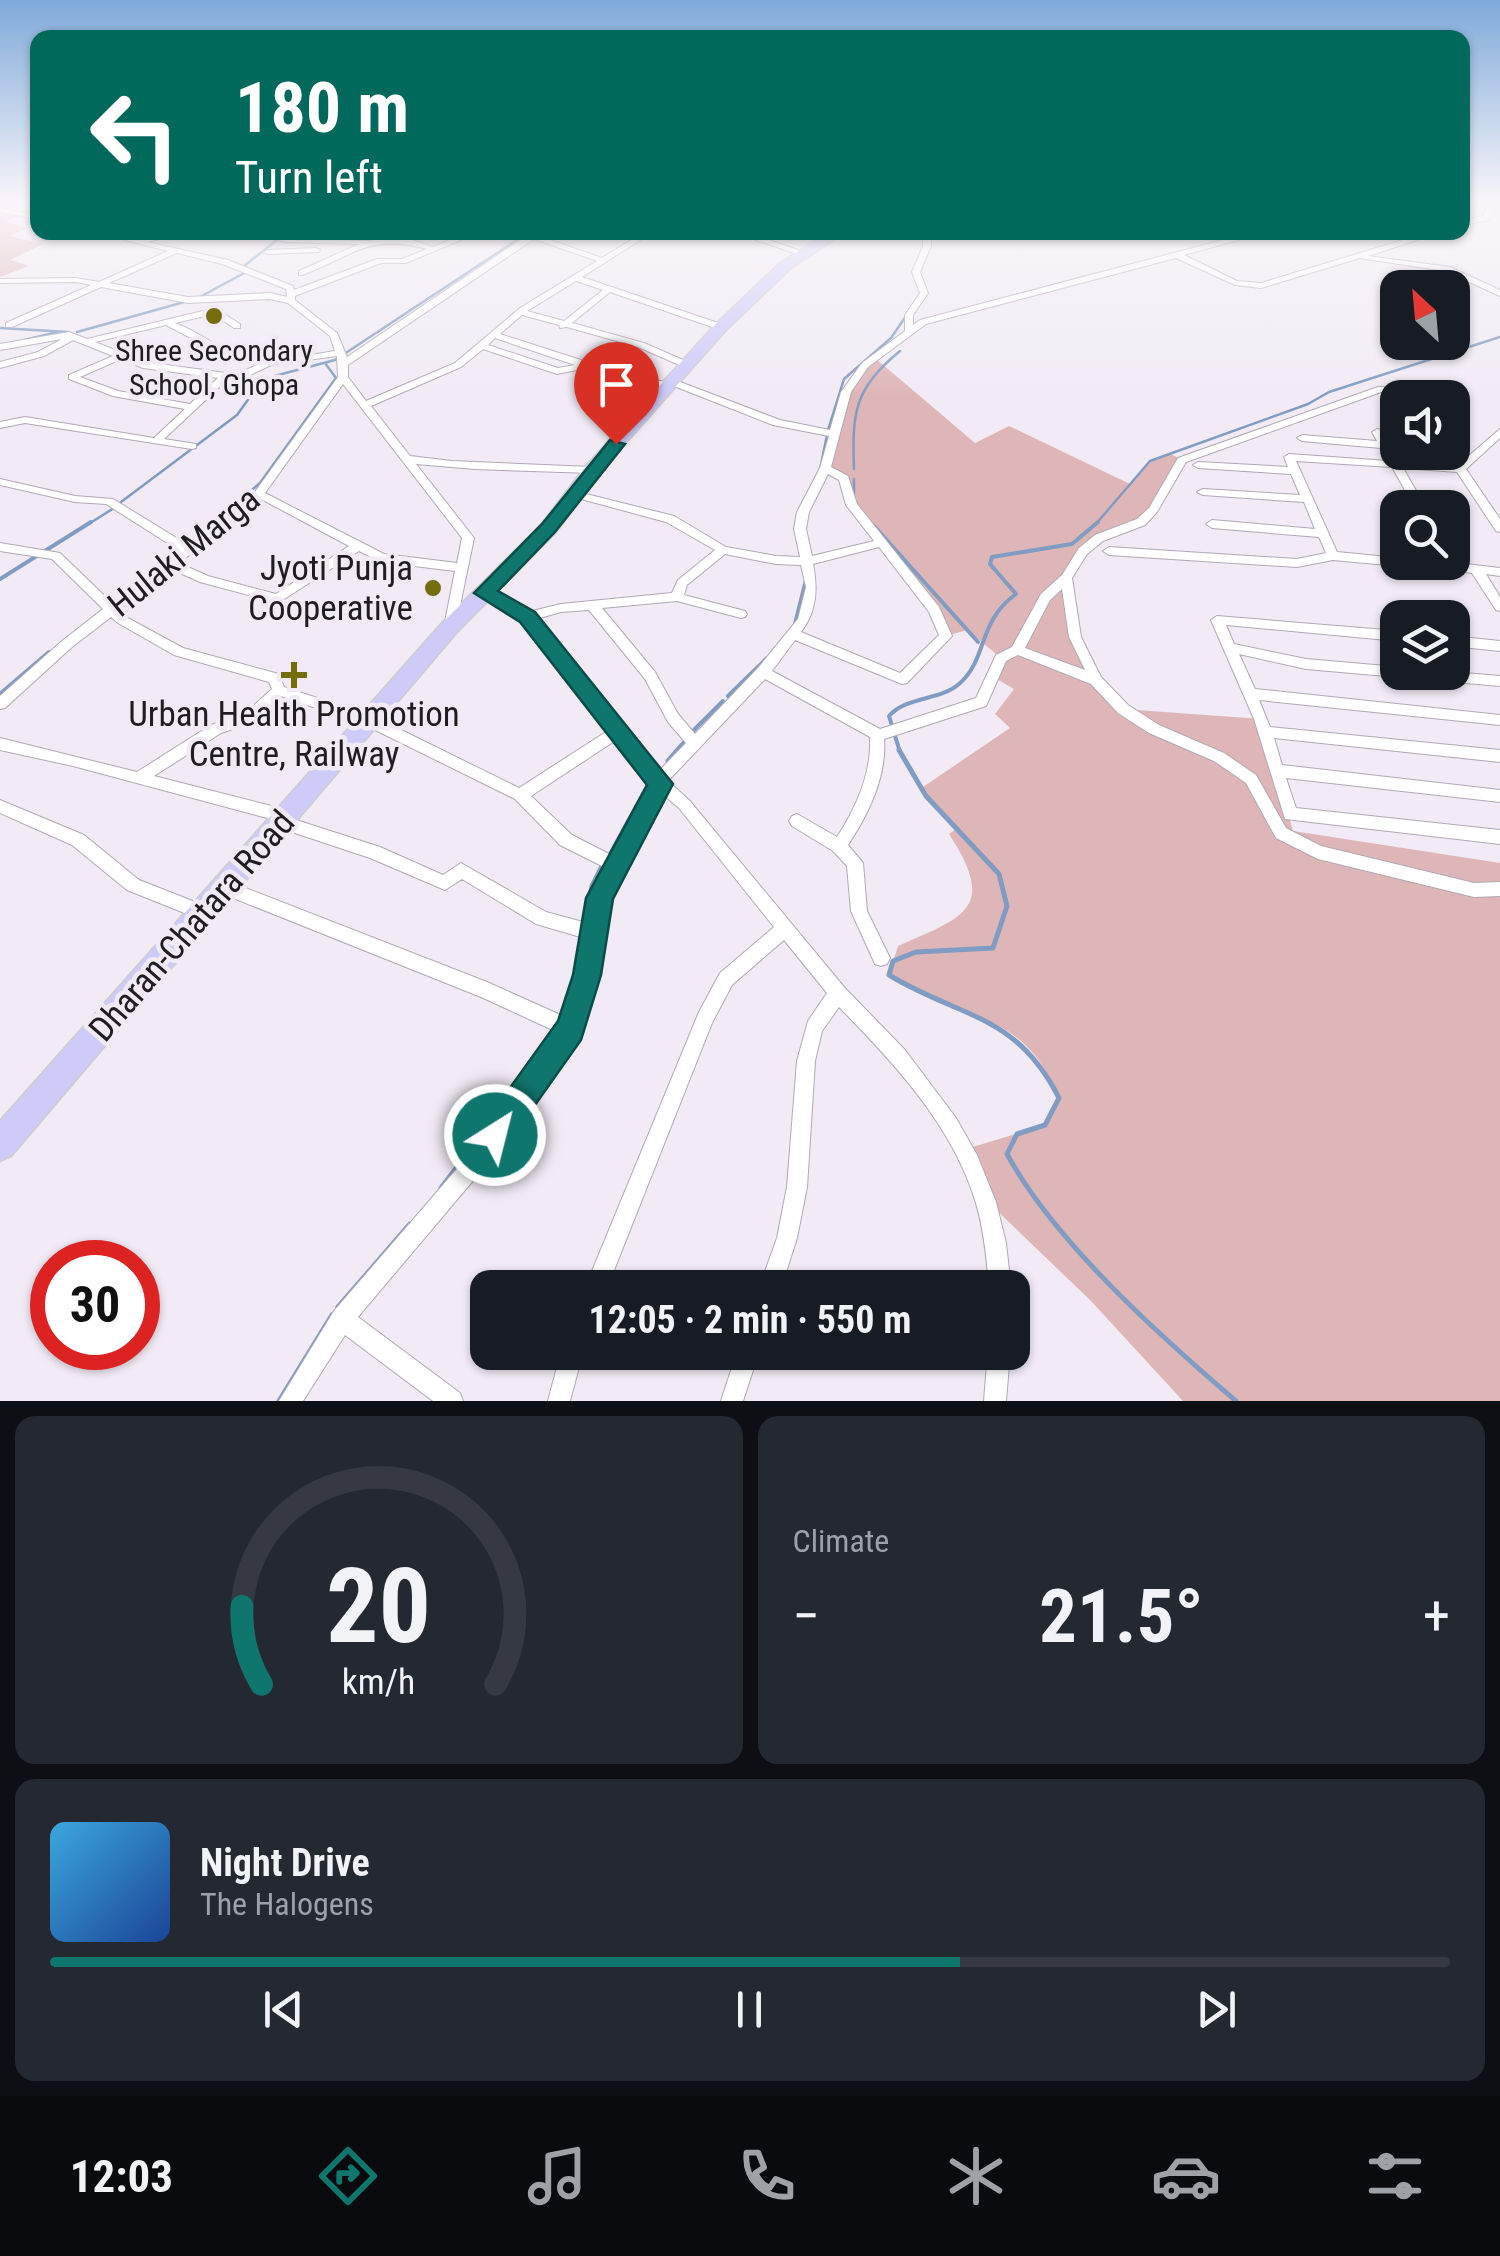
<!DOCTYPE html>
<html lang="en">
<head>
<meta charset="utf-8">
<style>
  :root { --surface:#171b24; --page:#242831; --text:#f1f3f6; --muted:#9ea1a6; --line:#363941; --accent:#0f766e }
  body { margin:0; font-family:"Roboto Condensed",sans-serif; background:var(--page); color:var(--text); height:100vh; display:flex; flex-direction:column; font-size:38px; white-space:nowrap }
  * { box-sizing:border-box; margin:0 }
  p { font-size:32px; color:var(--muted) }
  .icon { flex:none; width:55px; height:55px; fill:none; stroke:currentColor; stroke-width:2; stroke-linecap:round; stroke-linejoin:round }
  .map { position:relative; height:1401px; overflow:hidden }
  .details { display:flex; flex-direction:column; gap:15px; padding:15px; background:#0d0f14; flex:1 }
  .details>* { flex:none }
  .top-card { position:absolute; left:30px; top:30px; width:1440px; height:210px; border-radius:20px; box-shadow:0 2px 8px #0004; background:#00695c; color:#fff; overflow:hidden }
  .needle { width:65px; rotate:334deg }
  .fabs { position:absolute; left:1380px; top:270px; display:grid; gap:20px }
  .fabs a { display:grid; place-items:center; width:90px; height:90px; border-radius:20px; background:var(--surface); box-shadow:0 2px 8px #0004; font-size:50px }
  .speed { position:absolute; left:30px; top:1240px; display:flex; gap:20px; font-size:50px; font-weight:700; text-align:center }
  .speed>* { display:grid; place-content:center; width:130px; height:130px; border-radius:50%; background:var(--surface); box-shadow:0 2px 8px #0004; line-height:1 }
  .speed .limit { border:15px solid #d22; background:#fff; color:#111 }
  .pin { position:absolute; display:grid; place-items:center; width:85px; height:85px; color:#fff; margin:-102px -42px; border-radius:50% 50% 50% 0; rotate:-45deg; box-shadow:0 0 10px #0007 }
  .pin .icon { rotate:45deg }
  .me { position:absolute; width:110px; margin:-55px; rotate:36deg; stroke-linejoin:round; filter:drop-shadow(0 0 8px #0008) }
  .turn { display:flex; align-items:center; gap:35px; height:210px; padding:0 40px; font-size:45px }
  .turn .icon { width:130px; height:130px; stroke-width:2.5 }
  .turn b { display:block; font-size:70px; line-height:85px }
  .big { font-size:75px; font-weight:700; line-height:1.1 }
  .details .card { flex:1; display:flex; flex-direction:column; justify-content:center; gap:15px; min-width:0; padding:0 35px; border-radius:20px; background:var(--page) }
  .details .dial { align-items:center; gap:0 }
  .dial svg { height:260px; overflow:visible; fill:none; stroke:var(--line); stroke-width:7; stroke-linecap:round; text-anchor:middle }
  .dial text { fill:var(--text); stroke:none }
  .song { display:flex; align-items:center; gap:30px }
  .cover { width:120px; height:120px; border-radius:15px; background:linear-gradient(135deg,hsl(200 70% 55%),hsl(220 70% 35%)) }
  .played { height:10px; border-radius:5px; background:linear-gradient(90deg,var(--accent) 65%,var(--line) 65%) }
  .keys { display:flex; justify-content:space-around; direction:ltr }
  .heat { display:flex; justify-content:space-between; align-items:center; font-size:55px; direction:ltr }
  .details .tiles { flex:1; display:grid; gap:15px; grid-template-columns:1fr 1fr }
  .card:last-child { grid-column:span 2 }
  .trip { position:absolute; left:470px; top:1270px; width:560px; height:100px; border-radius:20px; background:var(--surface); box-shadow:0 2px 8px #0004; font-weight:700; line-height:100px; text-align:center }
  .tabs { display:flex; height:160px; justify-content:space-around; align-items:center; background:#090b0e; color:var(--muted) }
  .tabs .icon { width:70px; height:70px }
  .tabs .active { color:var(--accent) }
  .tabs b { font-size:45px; color:var(--text) }
  .map>svg:first-child { display:block }
</style>
</head>
<body>
<div class="map">
<svg width="1500" height="1401" viewBox="0 0 1500 1401">
  <rect width="100%" height="100%" fill="#f2ebf5"/>
  <g fill="#dfb6b7">
    <path d="M0 210 24 214 5 221 26 228 10 236 43 244 10 260 29 266 0 277Z"/>
    <path d="M875 358 975 443 1009 426 1130 484 1150 461 1169 453 1182 460 1141 522 1099 539 1066 578 1082 658 1123 709 1261 719 1293 831 1500 863V1401H1183L1091 1301 988 1202 966 1149 1045 1125 1059 1098C1023 1005 958 1024 889 975L898 946C964 917 998 909 949 834L956 829 920 789 1010 728 995 714 1014 689 995 678 1001 658 967 630 946 636V628L852 505 847 485 825 468 846 392Z"/>
  </g>
  <g fill="none" stroke-linecap="round" stroke-linejoin="round">
    <g stroke="#809cc2" stroke-width="2.5">
      <path d="M244 266 277 240"/>
      <path d="M198 298 246 272"/>
      <path d="M0 328 68 332"/>
      <path d="M77 332 188 301"/>
      <path d="M24 340 58 332"/>
      <path d="M828 430 844 379 891 338 906 316"/>
      <path d="M854 469C852 412 854 389 900 351"/>
      <path d="M820 470 827 435"/>
      <path d="M854 479V494"/>
      <path d="M121 502 237 415 263 379 335 360 529 232"/>
      <path d="M87 525 114 508"/>
      <path d="M210 525 260 483 336 378 325 363"/>
      <path d="M1095 525 1150 461 1308 404 1329 392 1500 337"/>
    </g>
    <g stroke="#809cc2" stroke-width="4">
      <path d="M874 526 978 642"/>
      <path d="M186 545 213 522"/>
      <path d="M0 579 91 522"/>
      <path d="M130 589 177 552"/>
      <path d="M795 624 806 580"/>
      <path d="M0 694 49 652"/>
      <path d="M728 696 767 658"/>
      <path d="M691 733 723 701"/>
      <path d="M675 752 684 742"/>
      <path d="M900 752 889 716C907 696 939 701 959 684 988 659 977 622 1016 594L990 564 992 557 1072 544 1098 522"/>
    </g>
    <g stroke="#809cc2" stroke-width="5">
      <path d="M899 750 926 796 999 874 1007 906 993 948 916 952 893 961 889 975C962 1019 1016 1013 1059 1098L1045 1125 1017 1134 1007 1154C1055 1242 1160 1336 1236 1401"/>
      <path d="M668 761 678 750"/>
      <path d="M609 857 649 784"/>
      <path d="M585 924 592 886 602 866"/>
      <path d="M574 989 583 935"/>
      <path d="M441 1188 520 1084"/>
      <path d="M338 1307 410 1224"/>
      <path d="M279 1401 332 1315"/>
    </g>
    <defs>
      <g id="minor">
        <path d="M1490 200H1497L1489 220 1462 225V221L1483 216Z"/>
        <path d="M0 208 38 215V219L0 212Z"/>
        <path d="M93 232C107 232 119 237 134 238 151 240 173 232 191 232L147 242 228 260 293 286 294 290 377 259H402L427 249C367 233 354 256 302 275H299V271L359 244 285 242 254 232H267L285 238 368 241 392 238 409 239 433 247 469 232H480L406 263H381L295 296V300L337 333 347 357 529 234 543 232 539 236 602 258 644 232H653L582 277 724 325V329H718L610 292 572 323 644 343 690 363V367H684L638 347 567 327 560 328 559 325 522 315 500 334 587 362 668 383 669 380H675L780 420 830 430 841 392 862 363 905 331V315L920 293 912 272 923 246V232H931V246L920 272 928 293 913 315V325L920 320 1253 232H1267L1184 255 1237 281 1261 283 1429 232H1442L1368 256 1450 267 1500 290V296L1445 271 1360 258 1261 288 1235 285 1176 258 926 324 868 367 851 392 831 467 848 476 857 504 939 607 952 636 907 683 902 684 795 640 772 671 880 729 976 698 996 655 1012 647 1041 594 1062 575 1079 548 1095 535 1137 519 1149 508 1178 458 1378 387H1384V391L1186 462 1157 512 1145 525 1103 541 1087 554 1072 578 1081 637 1101 677 1128 705 1159 725 1224 753 1256 775 1286 828 1321 846 1474 883 1500 882V896L1474 897 1318 859 1276 838 1246 783 1214 761 1149 733 1118 713 1091 684 1018 655 1006 661 986 706 884 739C887 776 868 815 848 845L863 863 867 911 890 958 887 964 881 966 875 964 851 911 847 866 833 851 792 826 789 821 792 816 797 814 837 837C856 808 872 772 870 737L765 679 668 781 689 800 844 987 905 1050 956 1118 977 1155 996 1202 1006 1243 1011 1288H989C987 1259 984 1231 976 1203 953 1126 894 1063 839 1007L822 1031 815 1061 807 1187 797 1238 781 1288H759L777 1238 787 1187 797 1061 808 1021 827 993 784 940 732 985 712 1023 607 1288H585L699 1012 720 973 774 927 679 808 662 794 607 898 596 975 576 1035 482 1170 358 1317 460 1393 463 1401H433L345 1335 303 1401H279L334 1311 468 1156 557 1032 481 997 218 892 216 887 218 882 224 880 230 882 487 982 565 1017 578 975 584 938 536 924 462 879 445 890 370 858 277 827 275 820 73 766 0 750V738L137 772 211 725 244 714 272 689 269 682 174 655 118 623 111 617 72 647 5 708 0 709V696L62 641 103 609 52 559 0 551V543L60 553 112 603 180 551 106 504 75 502 0 485V479L75 496 113 499 188 545 252 496 338 377 337 356 271 365 244 378 228 379 164 439 196 444V448L192 449 25 423 0 428V422L25 417 154 438 185 409 113 396 69 379V375L113 356 73 340 44 356 0 368V362L38 352 62 339 0 350V344L69 332 87 339 215 308 240 324V328H234L214 314 175 323C198 331 217 348 240 356 269 367 305 355 335 351L330 336 288 303 270 299 188 303 101 287 12 327H6V323L91 285 76 282 0 283V279L76 278 99 282 168 251ZM534 239 597 261 520 308 455 363 366 401 348 377V365ZM177 253 222 264 286 289 287 297 270 293 188 297 109 283ZM576 281 603 290 564 321 527 311ZM166 325 233 360 257 365 239 373H226L145 362 95 342ZM495 338 575 365 558 368 488 345ZM483 349 557 374 587 368 669 389 674 386 773 425 829 436 820 468 797 512 794 529 800 557 776 556 726 547 674 516 574 491 570 492V496L666 522 715 550 678 580 672 593 561 604 528 612 488 590H480L478 593 480 596 523 620 609 730 519 788 375 717 284 687 279 674 183 648 126 617 119 610 171 569 200 582 278 603 359 551 381 562 455 571 444 627 450 632 455 630 474 538 416 464 475 469 592 473 597 470 592 467 452 461 410 456 371 406 461 367ZM121 359 143 368 218 378 190 404 118 391 80 377ZM343 384 462 538 457 563 384 554 265 493ZM828 474 839 480 846 505 874 541 812 556 806 529 809 512ZM261 499 349 546 276 594 208 576 179 563ZM879 547 929 612 939 635 900 673 801 632C817 612 818 588 813 564ZM725 554 776 564 801 565 806 587 798 619 758 668 695 734 678 714 655 672 602 608 677 601 741 618 745 617 747 614 745 611 684 595 687 585ZM1062 589 1069 637 1085 670 1025 648 1050 600ZM589 610 645 679 668 722 686 743 658 772 536 619 561 612ZM281 696 365 725 515 799 560 845 606 868 591 897 587 923 546 912 461 863 443 875 380 847 293 819 295 816 292 811 287 810 154 776 221 733 254 722ZM616 740 652 785 613 856 572 835 531 796Z"/>
        <path d="M733 232H745L807 253 800 255Z"/>
        <path d="M316 248 320 250 319 252 268 254 264 252 268 250Z"/>
        <path d="M1377 429 1381 430 1388 442 1398 443V449H1392L1399 462 1457 466 1500 429V438L1466 469 1500 519V532L1496 531 1457 472 1403 468 1426 508H1415L1392 467 1296 461 1337 552 1398 558V562H1449L1500 568V576L1486 574 1500 597V611L1496 610 1472 573 1403 564 1398 566 1333 560 1297 567 1109 555 1103 551 1109 547 1297 559 1326 553 1319 537 1212 528 1206 524 1212 520 1315 529 1304 502 1203 495 1197 492 1203 489 1300 495 1291 474 1198 468 1193 465 1198 462 1288 467 1284 457 1289 454 1388 461 1381 448 1302 441 1297 438 1302 435 1377 441 1372 432Z"/>
        <path d="M1217 616 1398 631V641L1226 625 1234 644 1306 659 1398 667V672H1452L1500 676V686L1306 669 1239 654 1255 689 1500 715V725L1259 700 1270 727 1500 750V762L1274 738 1282 765 1500 790V802L1286 778 1296 808 1500 830V844L1285 819 1254 719 1211 620Z"/>
        <path d="M1452 636 1500 641V651L1452 646Z"/>
        <path d="M0 800 84 835 139 880 208 907 210 912 208 917 202 920 127 890 72 845 0 813Z"/>
        <path d="M561 1352H583L570 1401H548Z"/>
        <path d="M737 1352H759L743 1401H721Z"/>
        <path d="M988 1352H1010L1006 1401H984Z"/>
      </g>
      <path id="primary" d="M829 232H844L789 270 726 330 598 474 556 532 457 632 11 1156 0 1161V1121L443 622 542 524 586 466 716 324 779 264Z"/>
    </defs>
    <use href="#minor" stroke="#b0a9b3" stroke-width="2"/>
    <use href="#primary" stroke="#cecdce" stroke-width="3"/>
    <use href="#minor" fill="#fff" fill-rule="evenodd"/>
    <use href="#primary" fill="#cecbf9" fill-rule="evenodd"/>
  </g>
  <linearGradient id="sky" x2="0" y2="1"><stop stop-color="#7eaad9"/><stop offset="0.51" stop-color="#f9f6fa"/><stop offset="1" stop-color="#f9f6fa" stop-opacity="0"/></linearGradient>
  <rect width="1500" height="396" fill="url(#sky)"/>
  <path fill="#0f766e" stroke="#0a4d48" stroke-width="2.5" d="M610 440 625 444 555 532 498 591 535 612 673 784 613 899 601 975 581 1040 506 1146 495 1151 484 1146 479 1135 484 1124 558 1021 573 975 586 898 647 785 520 622 474 593 542 524Z"/>
  <g fill="#736d0b" stroke="#f2ebf5" stroke-width="4">
    <circle cx="214" cy="316" r="10"/>
    <circle cx="433" cy="588" r="10"/>
    <path d="M289 660h10v10h10v10h-10v10h-10v-10h-10v-10h10z"/>
  </g>
  <g text-anchor="middle" dominant-baseline="central" stroke-width="9" stroke-linejoin="round" paint-order="stroke">
    <g font-size="30" fill="#201d21" stroke="#f2ebf5">
      <text x="214" y="350">Shree Secondary<tspan x="214" dy="34">School, Ghopa</tspan></text>
    </g>
    <g font-size="35" fill="#201d21" stroke="#f2ebf5">
      <text transform="translate(184 552) rotate(-39)">Hulaki Marga</text>
      <text transform="translate(192 926) rotate(-49)">Dharan-Chatara Road</text>
    </g>
    <g font-size="35" fill="#201d21" stroke="#f2ebf5" text-anchor="end">
      <text x="413" y="568">Jyoti Punja<tspan x="413" dy="40">Cooperative</tspan></text>
      <text x="294" y="714" text-anchor="middle">Urban Health Promotion<tspan x="294" dy="40">Centre, Railway</tspan></text>
    </g>
  </g>
</svg>
<div class="fabs">
<a><svg class="needle" viewBox="-14 -14 28 28"><path d="M0-13l5 13h-10z" fill="#e53935"/><path d="M0 13l5-13h-10z" fill="#9ea1a6"/></svg></a>
<a><svg class="icon" aria-label="sound" viewBox="0 0 24 24"><path d="M4 9h4l5-4v14l-5-4H4zM17 9q2 3 0 6"/></svg></a>
<a><svg class="icon" aria-label="search" viewBox="0 0 24 24"><circle cx="10" cy="10" r="6"/><path d="M15 15l6 6"/></svg></a>
<a><svg class="icon" aria-label="layers" viewBox="0 0 24 24"><path d="M12 4l9 5-9 5-9-5zM3 14l9 5 9-5"/></svg></a>
</div>
<div class="speed"><div class="limit">30</div></div>
<div class="pin" style="left:616px;top:444px;background:#d93025"><svg class="icon" aria-label="arrive" viewBox="0 0 24 24"><path d="M6 21V4h12l-3 4 3 4H6"/></svg></div>
<svg class="me" style="left:495px;top:1135px" viewBox="-20 -20 40 40"><circle r="17" fill="#0f766e" stroke="#fff" stroke-width="3"/><path d="M0-11L8 9 0 5-8 9z" fill="#fff"/></svg>
<div class="trip">12:05 · 2 min · 550 m</div>
<div class="top-card">
<div class="turn"><svg class="icon" aria-label="left" viewBox="0 0 24 24"><path d="M17 20v-9H6M10 6l-5 5 5 5"/></svg><div><b>180 m</b>Turn left</div></div>
</div>
</div>
<section class="details">
<div class="tiles">
<div class="card dial"><svg viewBox="0 0 100 80">
<path d="M14 69A42 42 0 1 1 86 69"/>
<path d="M14 69A42 42 0 0 1 8 45" stroke="#0f766e"/>
<text x="50" y="56" font-size="32" font-weight="700">20</text>
<text x="50" y="72" font-size="11">km/h</text>
</svg></div>
<div class="card"><p>Climate</p>
<div class="heat"><a>−</a><b class="big">21.5°</b><a>+</a></div>
</div>
<div class="card">
<div class="song"><i class="cover"></i><div><b>Night Drive</b><p>The Halogens</p></div></div>
<div class="played"></div>
<div class="keys"><svg class="icon" aria-label="previous" viewBox="0 0 24 24"><path d="M18 5L8 12l10 7zM5 5v14"/></svg><svg class="icon" aria-label="pause" viewBox="0 0 24 24"><path d="M8 5v14M16 5v14"/></svg><svg class="icon" aria-label="next" viewBox="0 0 24 24"><path d="M6 5l10 7-10 7zM19 5v14"/></svg></div>
</div>
</div>
</section>
<nav class="tabs">
<b>12:03</b>
<svg class="icon active" aria-label="directions" viewBox="0 0 24 24"><path d="M12 3l9 9-9 9-9-9zM9 14v-3h6M13 9l2 2-2 2"/></svg>
<svg class="icon" aria-label="music" viewBox="0 0 24 24"><path d="M9 18V5l10-2v13"/><circle cx="6" cy="18" r="3"/><circle cx="16" cy="16" r="3"/></svg>
<svg class="icon" aria-label="phone" viewBox="0 0 24 24"><path d="M5 4h4l2 5-3 2q2 4 5 5l2-3 5 2v4C11 20 4 13 5 4z"/></svg>
<svg class="icon" aria-label="climate" viewBox="0 0 24 24"><path d="M12 3v18M4 7l16 10M4 17L20 7"/></svg>
<svg class="icon" aria-label="car" viewBox="0 0 24 24"><path d="M5 17H2v-5l4-1 3-4h7l3 4 3 1v5h-3M9 17h6M6 11h13"/><circle cx="7" cy="17" r="2"/><circle cx="17" cy="17" r="2"/></svg>
<svg class="icon" aria-label="filters" viewBox="0 0 24 24"><path d="M4 7h16M4 17h16"/><circle cx="9" cy="7" r="2"/><circle cx="15" cy="17" r="2"/></svg>
</nav>
</body>
</html>
